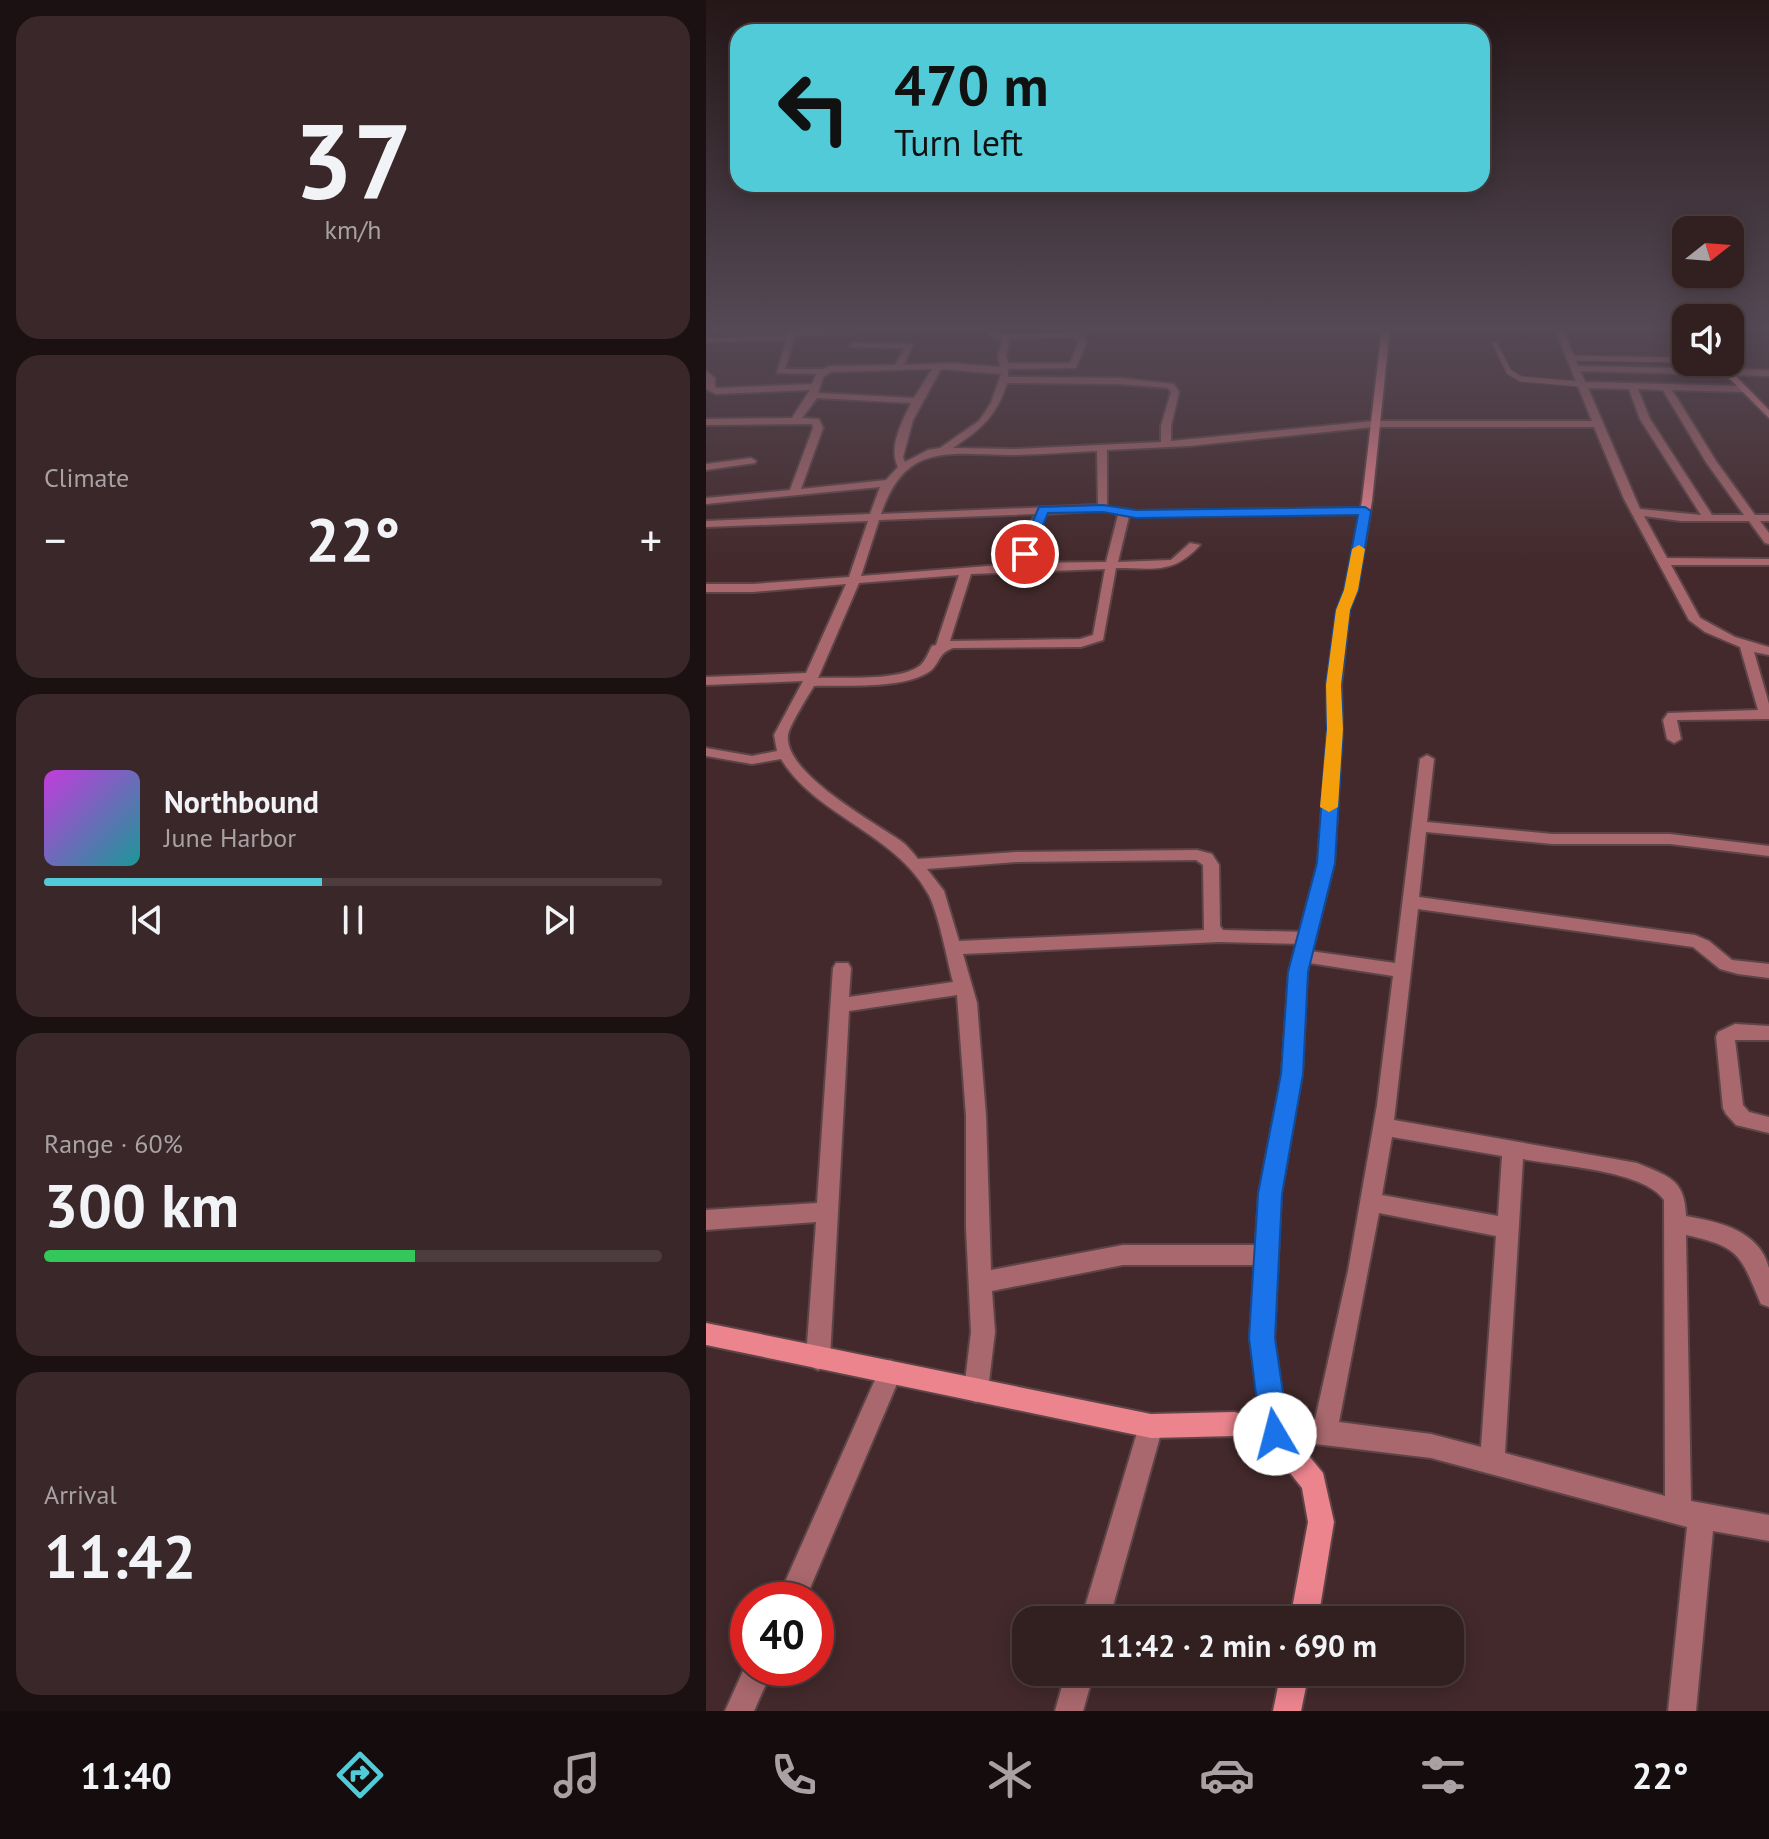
<!DOCTYPE html>
<html lang="en">
<head>
<meta charset="utf-8">
<style>
  :root { --surface:#321f20; --page:#3a2729; --text:#f1f3f6; --muted:#a8a2a5; --line:#4d3d3e; --accent:#52cbd8 }
  body { margin:0; font-family:"PT Sans",sans-serif; background:var(--page); color:var(--text); height:100vh; display:flex; flex-direction:column; font-size:30px; white-space:nowrap }
  * { box-sizing:border-box; margin:0 }
  p { font-size:26px; color:var(--muted) }
  .icon { flex:none; width:44px; height:44px; fill:none; stroke:currentColor; stroke-width:2; stroke-linecap:round; stroke-linejoin:round }
  .map { position:relative; flex:1; overflow:hidden }
  .side { display:flex; flex-direction:column; gap:16px; padding:16px; background:#1c1112; width:706px }
  .side>* { flex:none }
  .banner { position:absolute; left:24px; top:24px; width:760px; height:168px; border-radius:24px; box-shadow:0 4px 20px #0003,0 0 0 2px var(--line); background:#52cbd8; color:#111; overflow:hidden }
  .needle { width:52px; rotate:73deg }
  .controls { position:absolute; left:966px; top:216px; display:grid; gap:16px }
  .controls a { display:grid; place-items:center; width:72px; height:72px; border-radius:16px; background:var(--surface); box-shadow:0 4px 20px #0003,0 0 0 2px var(--line); font-size:40px }
  .speed { position:absolute; left:24px; top:1582px; display:flex; gap:16px; font-size:40px; font-weight:700; text-align:center }
  .speed>* { display:grid; place-content:center; width:104px; height:104px; border-radius:50%; background:var(--surface); box-shadow:0 4px 20px #0003,0 0 0 2px var(--line); line-height:1 }
  .speed .limit { border:12px solid #d22; background:#fff; color:#111 }
  .pin { position:absolute; display:grid; place-items:center; width:68px; height:68px; color:#fff; margin:-34px; border:4px solid #fff; border-radius:50%; box-shadow:0 2px 8px #0007 }
  .me { position:absolute; width:88px; margin:-44px; rotate:352deg; stroke-linejoin:round; filter:drop-shadow(0 0 6px #0008) }
  .turn { display:flex; align-items:center; gap:28px; height:168px; padding:0 32px; font-size:36px }
  .turn .icon { width:104px; height:104px; stroke-width:2.5 }
  .turn b { display:block; font-size:56px; line-height:68px }
  .big { font-size:60px; font-weight:700; line-height:1.1 }
  .side .tile { flex:1; display:flex; flex-direction:column; justify-content:center; gap:12px; min-width:0; padding:0 28px; border-radius:24px; background:var(--page) }
  .side .dial { align-items:center; gap:0 }
  .dial b { font-size:104px; line-height:1 }
  .song { display:flex; align-items:center; gap:24px }
  .cover { width:96px; height:96px; border-radius:12px; background:linear-gradient(135deg,hsl(290 70% 55%),hsl(180 70% 35%)) }
  .played { height:8px; border-radius:4px; background:linear-gradient(90deg,var(--accent) 45%,var(--line) 45%) }
  .keys { display:flex; justify-content:space-around; direction:ltr }
  .heat { display:flex; justify-content:space-between; align-items:center; font-size:44px; direction:ltr }
  .charge { height:12px; border-radius:6px; background:linear-gradient(90deg,#34c759 60%,var(--line) 0) }
  .trip { position:absolute; left:306px; top:1606px; width:452px; height:80px; border-radius:24px; background:var(--surface); box-shadow:0 4px 20px #0003,0 0 0 2px var(--line); font-weight:700; line-height:80px; text-align:center }
  .menu { display:flex; height:128px; justify-content:space-around; align-items:center; background:#140c0d; color:var(--muted) }
  .menu .icon { width:56px; height:56px }
  .menu .on { color:var(--accent) }
  .menu b { font-size:36px; color:var(--text) }
  main { display:flex; flex:1; min-height:0 }
  .map>svg:first-child { display:block }
</style>
</head>
<body>
<main>
<section class="side">
<div class="tile dial"><b>37</b><p>km/h</p></div>
<div class="tile"><p>Climate</p>
<div class="heat"><a>−</a><b class="big">22°</b><a>+</a></div>
</div>
<div class="tile">
<div class="song"><i class="cover"></i><div><b>Northbound</b><p>June Harbor</p></div></div>
<div class="played"></div>
<div class="keys"><svg class="icon" aria-label="previous" viewBox="0 0 24 24"><path d="M18 5L8 12l10 7zM5 5v14"/></svg><svg class="icon" aria-label="pause" viewBox="0 0 24 24"><path d="M8 5v14M16 5v14"/></svg><svg class="icon" aria-label="next" viewBox="0 0 24 24"><path d="M6 5l10 7-10 7zM19 5v14"/></svg></div>
</div>
<div class="tile"><p>Range · 60%</p><b class="big">300 km</b><div class="charge"></div></div>
<div class="tile"><p>Arrival</p><b class="big">11:42</b></div>
</section>
<div class="map">
<svg width="1063" height="1711" viewBox="0 0 1063 1711">
  <rect width="100%" height="100%" fill="#43292b"/>
  <g fill="none" stroke-linecap="round" stroke-linejoin="round">
    <defs>
      <g id="lane">
        <path d="M789 344 803 372 815 379 873 384"/>
        <path d="M864 358 980 360"/>
      </g>
      <g id="street">
        <path d="M84 327H92L91 330 175 327 184 329 180 331 89 335 79 369H117L123 366 189 365 199 348 143 347 146 343 207 344 198 365 245 363 294 367 292 356 296 340 283 335 279 327H287L289 331 297 335 373 333 381 340 370 368 302 369V377L413 378 468 384 473 392 465 426V441L667 421H886L848 327H856L872 366 1063 370V376L874 371 879 382 1037 386 1041 389 1037 392 966 390 1010 461 1049 515H1063V521H1054L1063 533V544L1059 543 1043 521H975L938 516 961 558 1063 559V565H965L994 618 1029 637 1063 647V655L1048 652 1063 704V719L971 720 975 739 968 743 961 739 957 720 962 713 1052 710 1034 647 999 632 983 620 918 499 888 427H667L483 446 401 450V510L340 514 318 563 400 562 412 515 405 511 410 508 430 511 659 508 664 511 659 514 423 516 412 562 465 560 484 543 494 545C467 575 447 568 410 568L397 640 375 647 247 648C230 654 235 665 221 673 194 689 139 685 108 686 102 696 83 726 82 735 77 773 168 822 195 841 202 846 207 853 212 859L310 852 491 850 506 854 513 865 514 926 517 930 601 932 607 934 610 938 607 942 601 944 513 942 257 954 271 1003 280 1116 285 1270 417 1245H561L569 1248 572 1255 569 1262 561 1265H417L286 1291 289 1332 282 1390 279 1399 270 1402 261 1399 258 1390 265 1332 260 1228V1116L251 995 143 1011 124 1358 120 1366 112 1370 104 1366 100 1358 110 1222 0 1230V1210L111 1203 127 968 130 963H142L145 968 143 997 247 982C241 960 232 909 221 892 188 833 110 816 75 759L46 764 0 756V748L46 756 71 751 68 735 97 681 0 685V677L100 673 140 584 47 592H0V584H47L143 577 162 521 0 527V521L164 514 174 487 0 504V498L84 490 107 428 106 424 0 425V419L86 418 104 390 10 394 0 389V371L9 378V387L11 388 106 384 110 374 71 373 80 340 0 342V338L82 335ZM368 337 373 341 364 363H302L300 356 304 339ZM226 369 208 398 112 393 117 377 125 372ZM235 369 295 374 285 403 273 421 234 448 222 450 199 462 197 457 207 420ZM301 383 413 384 462 388 465 392 455 426V442L310 449 247 448C276 428 290 417 301 383ZM882 388 923 389 934 419 995 515 934 509ZM932 389 957 390 1000 462 1038 515H1006L944 419ZM111 398 205 403C196 422 182 447 192 467L180 480 95 489 117 428 113 419 96 418ZM391 451 392 505 175 514C199 442 242 454 305 455 333 455 362 452 391 451ZM329 514 307 564 155 576 173 520ZM399 569 387 635 374 639 244 641 265 574ZM253 575 230 645 226 646C222 653 219 663 212 667 191 681 137 677 112 678L153 583ZM490 860 497 865 498 930 253 941 238 891 221 869 310 862Z"/>
        <path d="M952 327H980V329H956Z"/>
        <path d="M45 458 50 461 49 463 0 470V464Z"/>
        <path d="M721 755 728 759 721 822 846 834H964L1063 846V856L964 844H846L720 832 713 897 989 935 1003 941 1026 960 1063 964V978L1032 974 1014 969 987 947 712 909 688 1120 931 1163C961 1176 979 1178 980 1216 1013 1222 1053 1230 1063 1268 1063 1279 1063 1295 1063 1307L1055 1304C1034 1255 1035 1247 980 1235L985 1501 1063 1515V1541L1007 1531 990 1711H962L981 1527 725 1458 593 1442 569 1446 560 1443 557 1434 560 1425C576 1419 592 1418 609 1420L642 1271 671 1105 687 976 597 962 591 961 588 956 591 951 597 950 689 963 714 759ZM686 1137 796 1156 792 1216 676 1195ZM817 1159C852 1166 938 1170 958 1200L959 1496 799 1453ZM673 1213 790 1236 775 1447 725 1434 633 1422Z"/>
        <path d="M1029 1024 1063 1026V1040H1029L1037 1105 1043 1112 1063 1117V1133L1030 1125 1020 1114 1017 1108 1010 1037 1012 1032Z"/>
        <path d="M184 1360 192 1364 196 1372 99 1600H71L176 1364Z"/>
        <path d="M445 1414 454 1417 457 1426 403 1620H375L433 1426 436 1417Z"/>
        <path d="M42 1660V1668H67L48 1711H19Z"/>
        <path d="M360 1672H388L377 1711H349Z"/>
      </g>
      <g id="secondary">
        <path d="M676 327H684L666 501 651 590 643 610 635 685 636 729 628 863 601 972 596 1074 575 1194 568 1338 581 1429 617 1473 628 1522 612 1620H584L602 1522 596 1488 562 1445 528 1436 445 1438 0 1345V1323L445 1414 528 1412 555 1418 544 1338 553 1194 576 1074 583 972 612 863 622 729 621 685 631 610 639 590 656 501Z"/>
        <path d="M973 327H980V332Z"/>
        <path d="M1007 362H1016L1063 410V418Z"/>
        <path d="M575 1672H603L595 1711H567Z"/>
      </g>
    </defs>
    <use href="#lane" stroke="#5d4547" stroke-width="7"/>
    <use href="#street" stroke="#5d4547" stroke-width="4"/>
    <use href="#secondary" stroke="#5d4547" stroke-width="4"/>
    <use href="#lane" stroke="#a9686d" stroke-width="5"/>
    <use href="#street" fill="#a9686d" fill-rule="evenodd"/>
    <use href="#secondary" fill="#ec848e" fill-rule="evenodd"/>
  </g>
  <linearGradient id="sky" x2="0" y2="1"><stop stop-color="#251718"/><stop offset="0.58" stop-color="#554955"/><stop offset="1" stop-color="#554955" stop-opacity="0"/></linearGradient>
  <rect width="1063" height="566" fill="url(#sky)"/>
  <path fill="#1a73e8" stroke="#114b97" stroke-width="2" d="M397 505 430 510 659 507 665 511 652 590 644 610 635 685 637 729 629 863 602 972 597 1074 576 1194 569 1338 583 1434 579 1444 569 1448 559 1444 555 1434 543 1338 552 1194 575 1074 582 972 611 863 621 729 620 685 630 610 638 590 652 515 430 518 397 512 342 513 324 556 313 554 333 507Z"/>
  <path fill="#f59e0b" d="M653 545 659 549 652 590 644 610 635 685 637 729 632 807 623 812 614 807 621 729 620 685 630 610 638 590 646 549Z"/>
</svg>
<div class="controls">
<a><svg class="needle" viewBox="-14 -14 28 28"><path d="M0-13l5 13h-10z" fill="#e53935"/><path d="M0 13l5-13h-10z" fill="#a8a2a5"/></svg></a>
<a><svg class="icon" aria-label="sound" viewBox="0 0 24 24"><path d="M4 9h4l5-4v14l-5-4H4zM17 9q2 3 0 6"/></svg></a>
</div>
<div class="speed"><div class="limit">40</div></div>
<div class="pin" style="left:319px;top:554px;background:#d93025"><svg class="icon" aria-label="arrive" viewBox="0 0 24 24"><path d="M6 21V4h12l-3 4 3 4H6"/></svg></div>
<svg class="me" style="left:569px;top:1434px" viewBox="-20 -20 40 40"><circle r="19" fill="#fff"/><path d="M0-13L10 11 0 6-10 11z" fill="#1a73e8"/></svg>
<div class="trip">11:42 · 2 min · 690 m</div>
<div class="banner">
<div class="turn"><svg class="icon" aria-label="left" viewBox="0 0 24 24"><path d="M17 20v-9H6M10 6l-5 5 5 5"/></svg><div><b>470 m</b>Turn left</div></div>
</div>
</div>
</main>
<nav class="menu">
<b>11:40</b>
<svg class="icon on" aria-label="directions" viewBox="0 0 24 24"><path d="M12 3l9 9-9 9-9-9zM9 14v-3h6M13 9l2 2-2 2"/></svg>
<svg class="icon" aria-label="music" viewBox="0 0 24 24"><path d="M9 18V5l10-2v13"/><circle cx="6" cy="18" r="3"/><circle cx="16" cy="16" r="3"/></svg>
<svg class="icon" aria-label="phone" viewBox="0 0 24 24"><path d="M5 4h4l2 5-3 2q2 4 5 5l2-3 5 2v4C11 20 4 13 5 4z"/></svg>
<svg class="icon" aria-label="climate" viewBox="0 0 24 24"><path d="M12 3v18M4 7l16 10M4 17L20 7"/></svg>
<svg class="icon" aria-label="car" viewBox="0 0 24 24"><path d="M5 17H2v-5l4-1 3-4h7l3 4 3 1v5h-3M9 17h6M6 11h13"/><circle cx="7" cy="17" r="2"/><circle cx="17" cy="17" r="2"/></svg>
<svg class="icon" aria-label="filters" viewBox="0 0 24 24"><path d="M4 7h16M4 17h16"/><circle cx="9" cy="7" r="2"/><circle cx="15" cy="17" r="2"/></svg>
<b>22°</b>
</nav>
</body>
</html>
